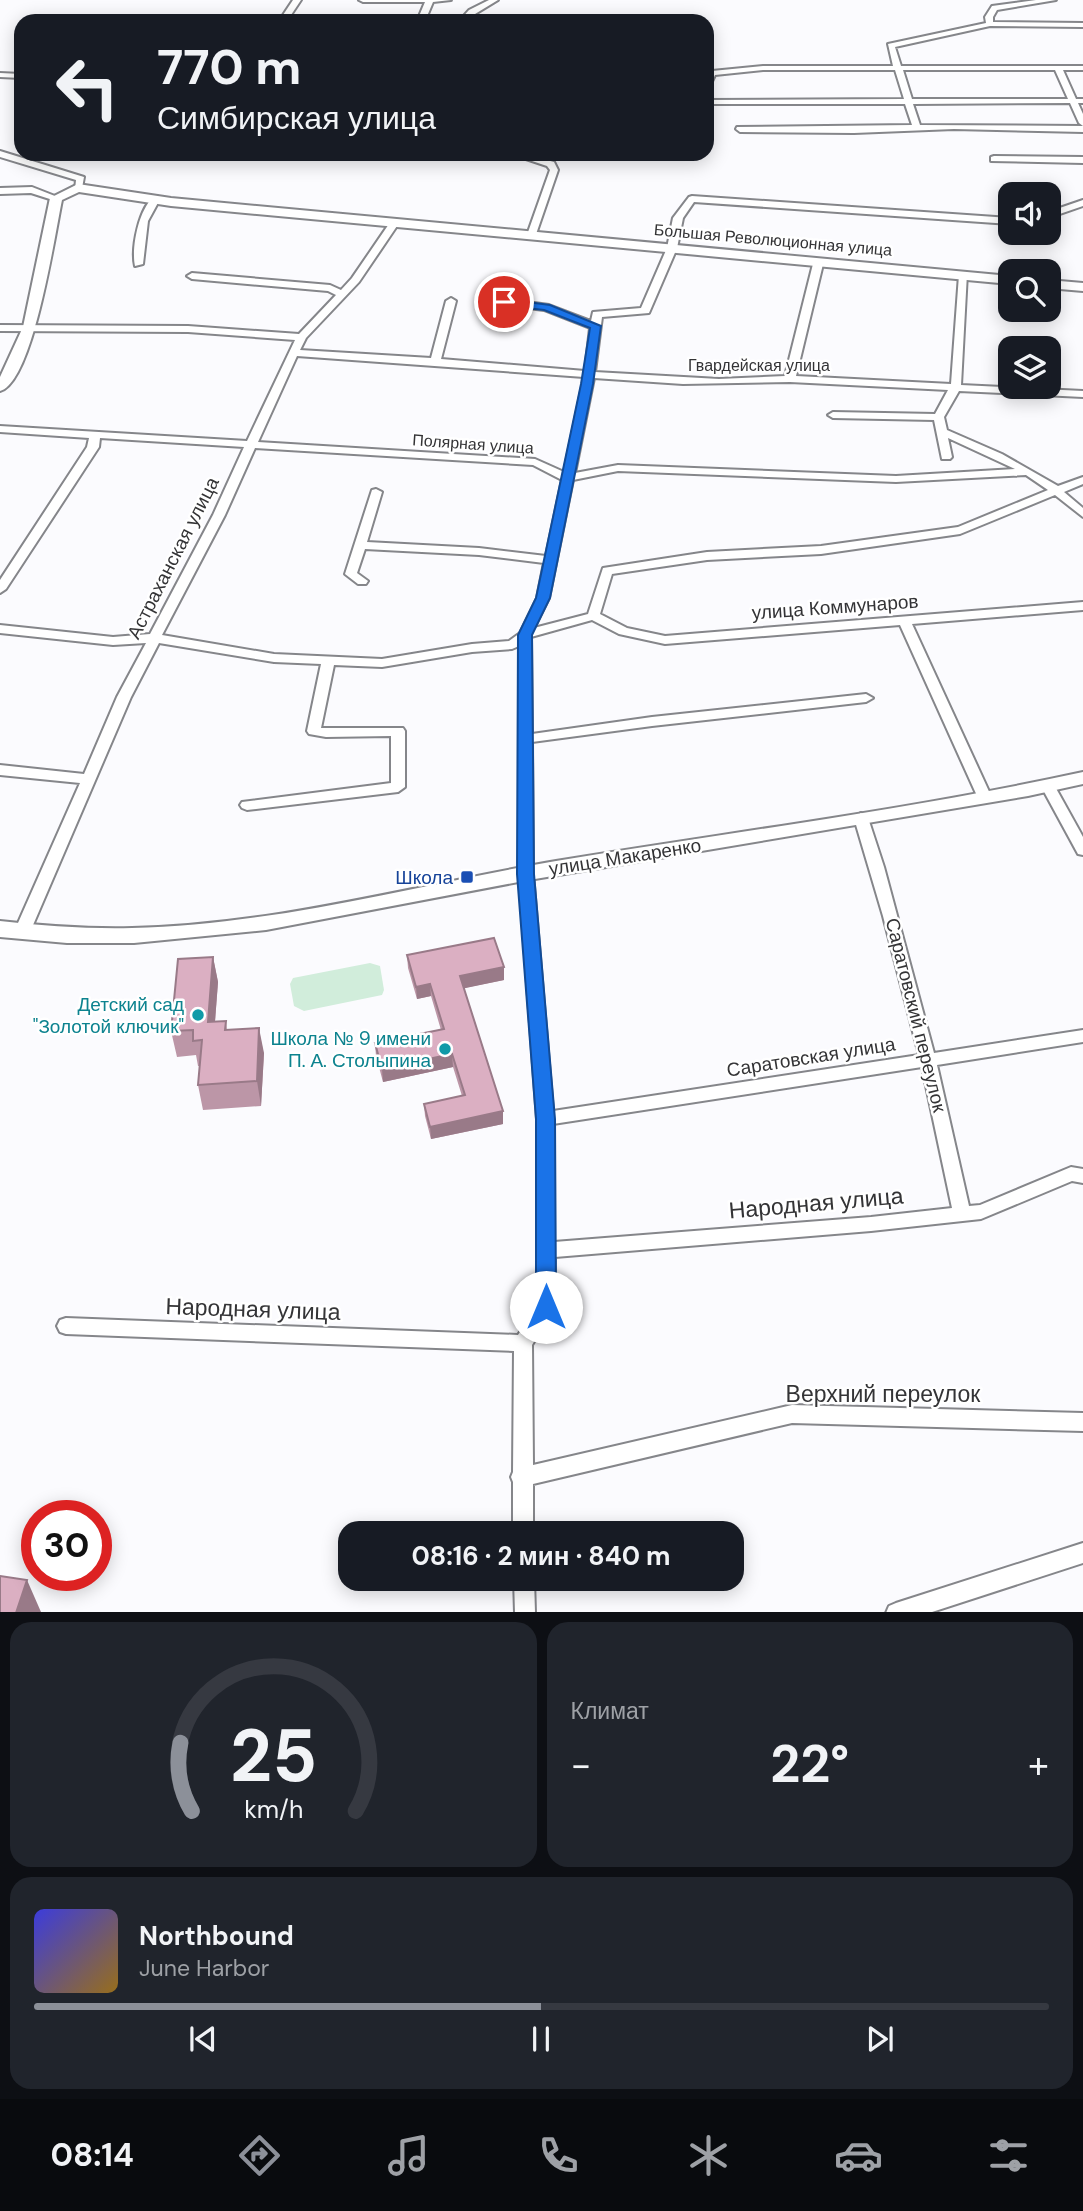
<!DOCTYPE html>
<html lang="ru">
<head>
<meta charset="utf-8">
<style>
  :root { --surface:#171b24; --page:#20242c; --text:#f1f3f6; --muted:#9ea1a6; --line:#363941; --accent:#8c9099 }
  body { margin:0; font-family:"DM Sans",sans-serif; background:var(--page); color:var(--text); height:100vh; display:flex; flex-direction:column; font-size:26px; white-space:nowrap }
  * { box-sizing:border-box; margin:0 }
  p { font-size:23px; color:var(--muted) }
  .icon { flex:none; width:38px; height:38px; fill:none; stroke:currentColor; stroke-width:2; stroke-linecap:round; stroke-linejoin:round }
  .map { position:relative; height:1612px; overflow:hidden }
  .drawer { display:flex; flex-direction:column; gap:10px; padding:10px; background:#0d0f14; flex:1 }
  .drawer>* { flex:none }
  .hud { position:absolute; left:14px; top:14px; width:700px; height:147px; border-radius:21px; box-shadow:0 4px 18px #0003; background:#171b24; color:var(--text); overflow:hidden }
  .fabs { position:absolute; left:998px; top:182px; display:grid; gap:14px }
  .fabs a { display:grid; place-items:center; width:63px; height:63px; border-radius:14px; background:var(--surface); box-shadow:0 4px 18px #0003; font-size:35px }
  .speed { position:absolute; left:21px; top:1500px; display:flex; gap:14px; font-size:35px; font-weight:700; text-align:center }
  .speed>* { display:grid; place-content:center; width:91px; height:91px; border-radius:50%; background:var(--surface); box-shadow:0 4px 18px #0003; line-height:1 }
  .speed .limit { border:10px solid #d22; background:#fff; color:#111 }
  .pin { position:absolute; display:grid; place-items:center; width:60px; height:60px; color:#fff; margin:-30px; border:4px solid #fff; border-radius:50%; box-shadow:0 2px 7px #0007 }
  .me { position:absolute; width:77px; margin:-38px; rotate:0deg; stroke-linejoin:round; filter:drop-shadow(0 0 5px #0008) }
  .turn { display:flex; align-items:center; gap:24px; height:147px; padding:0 28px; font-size:32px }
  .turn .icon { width:91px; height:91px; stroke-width:2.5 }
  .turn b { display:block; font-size:49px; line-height:60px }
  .big { font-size:52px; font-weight:700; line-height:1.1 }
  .drawer .tile { flex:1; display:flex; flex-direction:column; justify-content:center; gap:10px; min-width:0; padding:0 24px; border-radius:21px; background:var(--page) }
  .drawer .dial { align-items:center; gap:0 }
  .dial svg { height:182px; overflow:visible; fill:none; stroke:var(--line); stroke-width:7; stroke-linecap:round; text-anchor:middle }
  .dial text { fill:var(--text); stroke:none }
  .song { display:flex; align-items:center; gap:21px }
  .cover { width:84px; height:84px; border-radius:10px; background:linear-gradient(135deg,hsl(240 70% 55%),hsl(40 70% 35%)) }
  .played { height:7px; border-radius:4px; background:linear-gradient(90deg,var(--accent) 50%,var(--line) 50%) }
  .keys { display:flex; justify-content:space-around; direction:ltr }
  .heat { display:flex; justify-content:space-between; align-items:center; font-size:38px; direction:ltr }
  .drawer .tiles { flex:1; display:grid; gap:10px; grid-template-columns:1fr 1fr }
  .tile:last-child { grid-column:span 2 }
  .trip { position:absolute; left:338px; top:1521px; width:406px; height:70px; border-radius:21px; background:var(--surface); box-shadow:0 4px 18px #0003; font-weight:700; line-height:70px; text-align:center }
  .menu { display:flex; height:112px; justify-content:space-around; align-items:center; background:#090b0e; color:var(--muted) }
  .menu .icon { width:49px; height:49px }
  .menu .current { color:var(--accent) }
  .menu b { font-size:32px; color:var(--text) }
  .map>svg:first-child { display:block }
</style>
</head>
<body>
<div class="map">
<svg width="1083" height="1613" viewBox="0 0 1083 1613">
  <rect width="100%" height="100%" fill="#fbfbfe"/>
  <path fill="#d1eddb" d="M370 963 380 966 384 990 382 995 304 1011 294 1006 290 984 293 978Z"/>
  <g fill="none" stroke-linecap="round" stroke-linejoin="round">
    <defs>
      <g id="street">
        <path d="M293 0H301L287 21H279Z"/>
        <path d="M359 0H451L433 2 425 21H417L425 2H363Z"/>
        <path d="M489 0H498L475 14 467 21H459L469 10Z"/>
        <path d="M1036 0H1056L997 10 993 17V22L1083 23V27L990 26 895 47 901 66H1083V70H1063L1076 99H1083V103H1078L1083 114V126L1079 123 1070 103 913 104 920 125 1083 126V132L954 129 854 133 740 132 736 129 737 127 912 125 905 104H707V100L904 99 895 70H763L715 75 710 86H707V75L712 71 763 66H893L888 44 986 23 985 17 992 6ZM903 70H1055L1068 99H912Z"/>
        <path d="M0 73 21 74V78L0 77Z"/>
        <path d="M0 151 84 177 82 188 75 190 76 180 0 157Z"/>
        <path d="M511 154H525L554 162 558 170 535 237 527 235 550 170 547 166Z"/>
        <path d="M994 156 1083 157V163L991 161V157Z"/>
        <path d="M32 187 60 198 56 201 31 193 0 194V188Z"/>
        <path d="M155 196 160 199 148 221 143 264 135 266C131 248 139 207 155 196Z"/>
        <path d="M692 196 1010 218V224L694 202 683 218 677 248 649 313 602 317 595 372 719 379 785 376 813 264 818 261 823 264 796 376 951 384 959 275 967 273 961 385 1083 391V397L959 391 944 417 947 430 1002 454 1058 486 1083 477V484L1064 492 1083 508V517L1055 495 960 534 821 554 707 560 612 574 600 614 627 628 665 636 1083 602V610L912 624 992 798 985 803 978 798 900 625 665 644 619 634 592 620 531 637 532 734 652 717 866 694 873 698 866 702 652 726 532 742 533 874 553 1111 919 1055 883 916 854 818 861 813 868 818 884 867 934 1053 1083 1030V1042L937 1065 969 1206 980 1205 1071 1167 1083 1169V1183L1072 1181 981 1219 871 1231 555 1257V1307L532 1345 533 1465 792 1405 1083 1413V1431L792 1423 533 1484V1533H513V1482L511 1477 513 1472 514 1351 66 1334 60 1332 57 1326 60 1320 66 1318 518 1335 537 1305V1119L519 874V646L512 649 472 652 382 667 334 665 321 728H403L405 731V787L398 792 247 810 242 808 240 805 242 802 391 783V736L326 737 309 734 307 731 321 664 274 662 159 643 131 697 30 932 27 936H17L14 932 80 783 0 775V765L84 774 117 697 146 643 113 645 0 633V625L113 637 150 634 213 515 244 447 100 438 99 447 6 589 0 593V580L87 447 89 438 0 432V426L247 441 295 340 188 332 0 331V325L188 326 299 334 336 295 328 291 192 279 187 276 192 273 330 285 341 290 352 278 391 221 394 220 399 223 359 282 306 338 300 350 431 358 446 301 451 298 456 301 441 359 585 371 590 328 544 310 504 305 499 302 504 299 549 305 591 321 593 312 641 308 667 248 673 218 689 197ZM297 356 584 377 564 472 535 459 258 442ZM594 378 683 384 790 382 948 390 935 414 833 412 828 415 833 418 934 420 942 459H950L952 457 948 438 1015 469 896 476 618 465 575 473ZM255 448 533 465 562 480 546 556 479 548 367 542 382 492 376 489 372 490 345 574 358 584H366L368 581 357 573 365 549 479 555 544 563 537 598 520 633 509 641 472 644 382 659 274 654 162 635 225 515ZM618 471 896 482 1026 475 1048 490 958 527 821 546 707 552 603 568 588 614 534 628 549 598 573 480ZM922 1067 952 1208 871 1217 554 1242 553 1124Z"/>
        <path d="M1083 200V206L1048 218V212Z"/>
        <path d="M1048 781 1053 783 1083 837V855L1078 854 1041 786Z"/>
        <path d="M1083 1543V1563L929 1613H886L889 1606 896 1603Z"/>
        <path d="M514 1578H534L535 1613H515Z"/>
      </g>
      <g id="secondary">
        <path d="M78 184 171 198 1010 276V284L171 206 79 192 62 200C55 233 33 383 0 391V377L23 327 50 198Z"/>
        <path d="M1048 280 1083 283V291L1048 288Z"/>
        <path d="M1083 772V784L1028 796 529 880 266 930 134 943H67L0 937V921C44 926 88 929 132 928 275 925 416 885 556 861 732 832 909 810 1083 772Z"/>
      </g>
    </defs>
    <use href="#street" stroke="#85868a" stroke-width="4"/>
    <use href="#secondary" stroke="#85868a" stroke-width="4"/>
    <use href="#street" fill="#fff" fill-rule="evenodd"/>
    <use href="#secondary" fill="#fff" fill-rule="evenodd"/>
  </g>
  <g fill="#bc96a7">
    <path d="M407 955 504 980 464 988 503 1124 431 1139 425 1116 424 1104 462 1096 453 1067 383 1082 376 1056 375 1043 441 1030 431 996 417 999 408 968Z"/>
    <path d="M213 957 218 982 215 1022 226 1021 227 1030 264 1053 261 1106 203 1110 198 1085 200 1066H198L196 1055 177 1057 171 1031Z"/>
  </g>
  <g fill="#997a88">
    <path d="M213 957 218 982 213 1047 208 1022Z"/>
    <path d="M504 967V980L461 989 460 976Z"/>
    <path d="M430 984 431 996 417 999 416 987Z"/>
    <path d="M259 1028 264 1053 261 1106 257 1081Z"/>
    <path d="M452 1054 453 1067 383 1082 382 1069Z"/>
    <path d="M503 1111V1124L431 1139 430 1127Z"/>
    <path d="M27 1580 41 1612V1613H16Z"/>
  </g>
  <g fill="#dbafc2" stroke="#997a88" stroke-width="2">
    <path d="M494 938 504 967 460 976 503 1111 430 1127 424 1104 465 1095 452 1054 382 1069 375 1043 444 1029 430 984 416 987 407 955Z"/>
    <path d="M213 957 208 1022 226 1021 225 1030 259 1028 257 1081 198 1085 202 1040 193 1041V1030L171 1031 178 959Z"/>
    <path d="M0 1576 27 1580 16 1613H0Z"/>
  </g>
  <path fill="#1a73e8" stroke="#114b97" stroke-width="2" d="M504 299 550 305 601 326 593 384 550 598 532 635 534 874 555 1119 556 1307 553 1314 546 1316 539 1314 536 1307V1119L517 874 518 635 536 598 581 384 590 328 544 310 500 305V300Z"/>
  <rect fill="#1a4fb4" stroke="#fff" stroke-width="2.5" x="460" y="870" width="14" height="14" rx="3.5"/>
  <g fill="#0f9aa8" stroke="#fff" stroke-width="2.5">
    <circle cx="198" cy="1015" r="7"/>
    <circle cx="445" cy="1049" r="7"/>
  </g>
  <g text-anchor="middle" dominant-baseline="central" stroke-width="5" stroke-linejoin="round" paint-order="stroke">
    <g font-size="16" fill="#343436" stroke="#fff">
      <text transform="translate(773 240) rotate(5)">Большая Революционная улица</text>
      <text x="759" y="365">Гвардейская улица</text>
      <text transform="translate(473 444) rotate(4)">Полярная улица</text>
    </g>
    <g font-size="19" fill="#343436" stroke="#fff">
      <text transform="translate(173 558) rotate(-63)">Астраханская улица</text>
      <text transform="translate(835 607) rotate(-4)">улица Коммунаров</text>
      <text transform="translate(625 857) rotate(-9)">улица Макаренко</text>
      <text transform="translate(916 1015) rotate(76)">Саратовский переулок</text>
      <text transform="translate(811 1057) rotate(-9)">Саратовская улица</text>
    </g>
    <g font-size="19" fill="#164399" stroke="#fff" text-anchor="end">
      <text x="453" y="877">Школа</text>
    </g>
    <g font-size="19" fill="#0d838f" stroke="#fff" text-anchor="end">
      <text x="184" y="1004">Детский сад<tspan x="184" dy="22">"Золотой ключик"</tspan></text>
      <text x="431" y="1038">Школа № 9 имени<tspan x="431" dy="22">П. А. Столыпина</tspan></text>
    </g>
    <g font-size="23" fill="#343436" stroke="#fff">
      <text transform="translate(816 1203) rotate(-5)">Народная улица</text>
      <text transform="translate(253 1309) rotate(2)">Народная улица</text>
      <text x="883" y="1394">Верхний переулок</text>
    </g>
  </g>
</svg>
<div class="fabs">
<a><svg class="icon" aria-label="sound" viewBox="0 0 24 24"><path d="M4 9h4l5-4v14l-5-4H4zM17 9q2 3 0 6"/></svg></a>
<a><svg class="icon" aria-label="search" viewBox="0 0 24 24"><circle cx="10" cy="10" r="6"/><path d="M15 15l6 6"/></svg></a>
<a><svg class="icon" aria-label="layers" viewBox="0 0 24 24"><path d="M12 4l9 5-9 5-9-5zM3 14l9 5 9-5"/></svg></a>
</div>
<div class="speed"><div class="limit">30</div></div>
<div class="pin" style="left:504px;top:302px;background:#d93025"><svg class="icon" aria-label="arrive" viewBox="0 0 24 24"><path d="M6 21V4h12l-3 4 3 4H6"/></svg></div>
<svg class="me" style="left:546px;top:1307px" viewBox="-20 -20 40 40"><circle r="19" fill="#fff"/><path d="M0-13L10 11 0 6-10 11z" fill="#1a73e8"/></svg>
<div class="trip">08:16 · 2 мин · 840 m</div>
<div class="hud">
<div class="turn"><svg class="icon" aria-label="left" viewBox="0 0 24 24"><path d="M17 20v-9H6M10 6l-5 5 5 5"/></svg><div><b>770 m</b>Симбирская улица</div></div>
</div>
</div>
<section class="drawer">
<div class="tiles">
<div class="tile dial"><svg viewBox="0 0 100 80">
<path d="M14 69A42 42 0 1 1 86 69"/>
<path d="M14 69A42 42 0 0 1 9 39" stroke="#8c9099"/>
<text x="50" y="56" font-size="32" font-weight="700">25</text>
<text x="50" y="72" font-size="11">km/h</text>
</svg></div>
<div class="tile"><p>Климат</p>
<div class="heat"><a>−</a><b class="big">22°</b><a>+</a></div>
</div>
<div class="tile">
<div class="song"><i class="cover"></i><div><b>Northbound</b><p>June Harbor</p></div></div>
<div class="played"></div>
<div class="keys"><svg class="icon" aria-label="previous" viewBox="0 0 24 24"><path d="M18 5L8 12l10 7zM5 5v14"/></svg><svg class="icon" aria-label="pause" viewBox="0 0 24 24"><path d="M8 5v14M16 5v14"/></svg><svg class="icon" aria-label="next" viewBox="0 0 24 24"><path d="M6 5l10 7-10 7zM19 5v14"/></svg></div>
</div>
</div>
</section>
<nav class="menu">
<b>08:14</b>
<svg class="icon current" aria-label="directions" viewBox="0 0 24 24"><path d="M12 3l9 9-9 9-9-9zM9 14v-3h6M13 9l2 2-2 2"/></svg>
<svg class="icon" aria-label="music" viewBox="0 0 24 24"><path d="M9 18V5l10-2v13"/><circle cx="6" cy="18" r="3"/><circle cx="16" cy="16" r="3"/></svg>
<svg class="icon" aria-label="phone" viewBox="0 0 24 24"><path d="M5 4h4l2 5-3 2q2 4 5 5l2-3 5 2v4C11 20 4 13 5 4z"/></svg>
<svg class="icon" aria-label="climate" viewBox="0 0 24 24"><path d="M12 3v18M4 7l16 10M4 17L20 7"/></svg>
<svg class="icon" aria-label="car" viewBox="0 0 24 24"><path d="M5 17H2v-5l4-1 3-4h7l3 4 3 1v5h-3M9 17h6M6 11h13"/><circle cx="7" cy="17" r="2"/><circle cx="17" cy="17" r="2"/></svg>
<svg class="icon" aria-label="filters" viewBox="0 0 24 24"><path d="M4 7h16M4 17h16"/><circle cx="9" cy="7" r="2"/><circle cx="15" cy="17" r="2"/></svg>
</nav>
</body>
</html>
